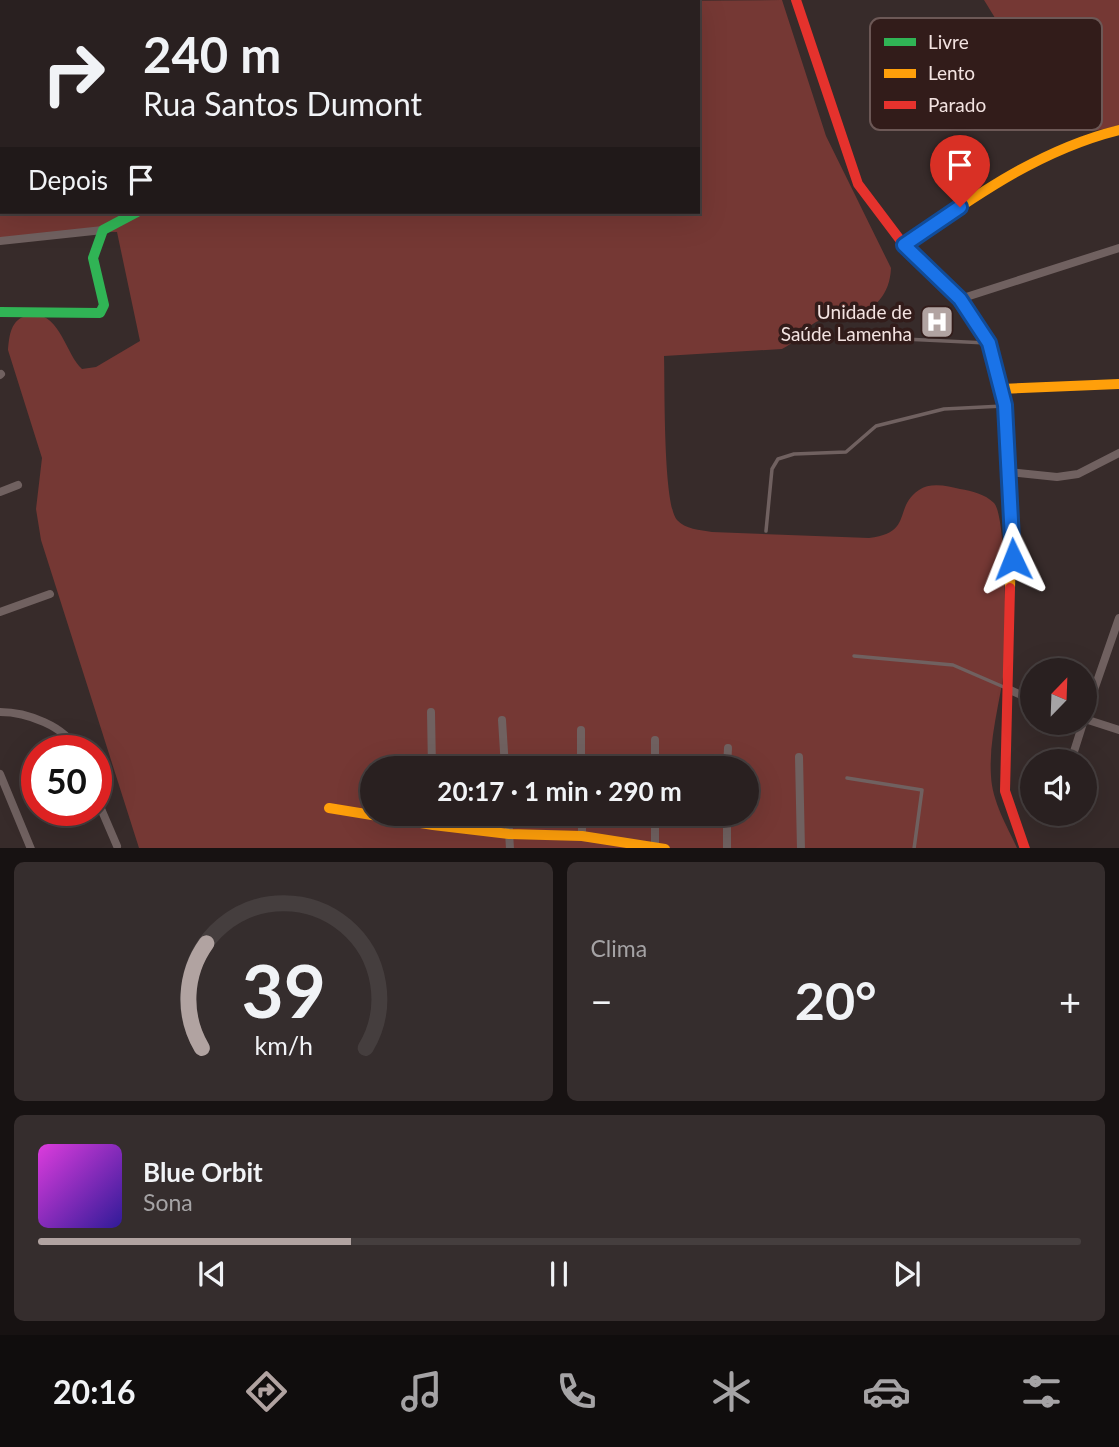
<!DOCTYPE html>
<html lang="pt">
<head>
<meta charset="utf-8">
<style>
  :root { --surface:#292020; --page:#352d2d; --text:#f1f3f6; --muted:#a5a3a5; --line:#453e3e; --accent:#b1a3a1 }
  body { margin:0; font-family:Lato,sans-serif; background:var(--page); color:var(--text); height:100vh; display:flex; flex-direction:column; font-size:26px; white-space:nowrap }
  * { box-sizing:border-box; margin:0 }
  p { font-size:23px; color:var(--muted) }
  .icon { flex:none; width:38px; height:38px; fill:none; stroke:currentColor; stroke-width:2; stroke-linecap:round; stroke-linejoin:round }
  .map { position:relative; height:848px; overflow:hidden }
  .panel { display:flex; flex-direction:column; gap:14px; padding:14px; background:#171212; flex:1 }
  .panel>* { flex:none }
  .hud { position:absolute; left:0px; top:0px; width:700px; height:214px; box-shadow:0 7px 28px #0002,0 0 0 2px var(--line); background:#292020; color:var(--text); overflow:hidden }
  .needle { width:46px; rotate:23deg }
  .buttons { position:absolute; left:1020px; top:658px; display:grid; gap:14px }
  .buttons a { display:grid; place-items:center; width:77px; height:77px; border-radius:50%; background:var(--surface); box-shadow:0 7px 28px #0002,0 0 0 2px var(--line); font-size:35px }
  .speed { position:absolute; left:21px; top:735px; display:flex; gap:14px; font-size:35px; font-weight:700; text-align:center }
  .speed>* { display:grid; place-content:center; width:91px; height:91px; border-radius:50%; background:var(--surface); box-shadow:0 7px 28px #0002,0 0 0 2px var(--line); line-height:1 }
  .speed .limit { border:10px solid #d22; background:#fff; color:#111 }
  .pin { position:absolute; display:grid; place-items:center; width:60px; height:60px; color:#fff; margin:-72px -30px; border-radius:50% 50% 50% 0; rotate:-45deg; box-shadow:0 0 7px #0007 }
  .pin .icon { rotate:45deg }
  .me { position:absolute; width:77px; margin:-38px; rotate:358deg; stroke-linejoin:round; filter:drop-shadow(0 0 5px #0008) }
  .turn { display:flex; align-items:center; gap:24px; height:147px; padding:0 28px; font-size:32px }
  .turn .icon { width:91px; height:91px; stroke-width:2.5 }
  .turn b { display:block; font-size:49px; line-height:60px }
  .then { display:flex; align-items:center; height:66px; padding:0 28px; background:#0003; gap:14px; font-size:26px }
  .big { font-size:52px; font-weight:700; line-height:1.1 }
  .panel .tile { flex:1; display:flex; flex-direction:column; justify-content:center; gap:10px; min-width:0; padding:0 24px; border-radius:10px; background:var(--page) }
  .panel .dial { align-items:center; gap:0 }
  .dial svg { height:182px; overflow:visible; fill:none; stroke:var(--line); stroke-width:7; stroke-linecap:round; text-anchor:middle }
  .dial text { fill:var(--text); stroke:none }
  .song { display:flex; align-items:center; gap:21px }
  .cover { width:84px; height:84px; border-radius:10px; background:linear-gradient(135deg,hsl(300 70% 55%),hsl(250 70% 35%)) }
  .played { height:7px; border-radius:4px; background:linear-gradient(90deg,var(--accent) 30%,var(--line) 30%) }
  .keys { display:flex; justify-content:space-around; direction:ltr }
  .heat { display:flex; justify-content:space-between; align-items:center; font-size:38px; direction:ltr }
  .panel .tiles { flex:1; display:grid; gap:14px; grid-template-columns:1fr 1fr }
  .tile:last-child { grid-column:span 2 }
  .trip { position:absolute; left:360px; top:756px; width:399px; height:70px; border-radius:35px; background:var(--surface); box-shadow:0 7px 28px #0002,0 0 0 2px var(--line); font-weight:700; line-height:70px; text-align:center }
  .tab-bar { display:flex; height:112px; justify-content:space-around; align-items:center; background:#100d0d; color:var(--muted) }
  .tab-bar .icon { width:49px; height:49px }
  .tab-bar .active { color:var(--accent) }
  .tab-bar b { font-size:32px; color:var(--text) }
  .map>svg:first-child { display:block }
</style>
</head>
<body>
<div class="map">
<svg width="1119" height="849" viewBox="0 0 1119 849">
  <rect width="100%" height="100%" fill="#372b2a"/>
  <g fill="#753834" fill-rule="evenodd">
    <path d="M0 0 328 2H2V212H698V2H498L782 0 826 136 891 268C890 294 875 312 848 316 837 317 826 317 816 322 803 329 797 342 782 349L664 356C665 383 663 505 677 520 685 529 700 530 712 532L869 538C914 533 893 507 919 490 930 482 948 486 960 489 972 491 985 494 994 503 1006 516 1005 622 1006 646 1005 690 988 732 991 776 992 801 1007 826 1017 848H139L41 540 36 509 42 458 8 350C9 339 10 322 23 317 59 304 64 353 82 369L96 367 140 341 117 232 58 231 33 237 0 239ZM373 768H747V814H373Z"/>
    <path d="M984 0H1119V125C1105 129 1085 135 1071 126 1047 110 1002 28 984 0Z"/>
  </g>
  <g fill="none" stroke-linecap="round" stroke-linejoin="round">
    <g stroke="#706160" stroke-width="3.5">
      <path d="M363 2 366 0"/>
      <path d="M862 337 987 343"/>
      <path d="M766 531 772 469 778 459 794 454 846 452 876 426 944 409 1003 406"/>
      <path d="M854 656 953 665 1006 688"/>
      <path d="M847 778 922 790 914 849"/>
    </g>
    <g stroke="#706160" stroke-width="8">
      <path d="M438 0V2"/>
      <path d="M498 2 501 0"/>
      <path d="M0 241 103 230"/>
      <path d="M960 299 1119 248"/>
      <path d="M0 375 1 374"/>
      <path d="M1009 472 1057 477 1078 474 1119 453"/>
      <path d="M0 492 18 485"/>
      <path d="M0 612 50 594"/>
      <path d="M1008 689 1032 700"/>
      <path d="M0 712C26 712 66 726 77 751"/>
      <path d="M431 712 432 768"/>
      <path d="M1085 716 1119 618"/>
      <path d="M1085 719 1119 730"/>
      <path d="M502 720 505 768"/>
      <path d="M581 730V768"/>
      <path d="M655 740V768"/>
      <path d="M799 757 801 849"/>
      <path d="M1071 761 1083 723"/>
      <path d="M727 768 728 748"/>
      <path d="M0 774 31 849"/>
      <path d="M96 797 117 846"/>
      <path d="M433 814V825"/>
      <path d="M508 814 510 849"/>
      <path d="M582 814V836"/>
      <path d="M655 814V847"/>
      <path d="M727 849V814"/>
    </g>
    <path stroke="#30b455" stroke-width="10" d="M0 312 100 313 104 305 93 258 103 230 137 212"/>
    <g stroke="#ff9f0a" stroke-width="10">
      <path d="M904 245C972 198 1038 150 1119 130"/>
      <path d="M944 284 960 299 989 343 1005 405 1012 524 1010 588"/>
      <path d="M1001 389 1119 384"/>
      <path d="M329 808 433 825 509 834 582 836 665 849"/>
    </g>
    <g stroke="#e5322d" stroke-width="10">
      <path d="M796 0 858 184 904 245 944 284"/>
      <path d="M1010 588 1005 791 1025 849"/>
    </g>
  </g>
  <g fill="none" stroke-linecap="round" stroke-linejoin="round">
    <defs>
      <path id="route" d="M960 207 904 245 960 299 989 343 1005 405 1013 559"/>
    </defs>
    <use href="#route" stroke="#114b97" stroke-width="18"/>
    <use href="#route" stroke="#1a73e8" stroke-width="12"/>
  </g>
  <defs>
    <symbol id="hospital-square" viewBox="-11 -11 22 22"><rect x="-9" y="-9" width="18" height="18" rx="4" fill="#b1a3a1" stroke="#321c1a"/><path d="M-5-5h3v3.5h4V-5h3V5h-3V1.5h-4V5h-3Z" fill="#fff"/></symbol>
  </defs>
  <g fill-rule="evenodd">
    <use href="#hospital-square" x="918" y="303" width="38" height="38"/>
  </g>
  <g text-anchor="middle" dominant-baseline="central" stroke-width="7" stroke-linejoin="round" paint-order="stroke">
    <g font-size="19" fill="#f3e3e1" stroke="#321c1a" text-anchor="end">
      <text x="912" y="311">Unidade de<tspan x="912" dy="22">Saúde Lamenha</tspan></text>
    </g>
  </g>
  <rect x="870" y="18" width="232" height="112" rx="10" fill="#321c1a" stroke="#6c5856" stroke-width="2"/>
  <rect x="884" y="38" width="32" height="8" fill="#30b455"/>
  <rect x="884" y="69" width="32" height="9" fill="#ff9f0a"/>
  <rect x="884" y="101" width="32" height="8" fill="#e5322d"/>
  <g font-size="19" fill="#f3e3e1">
    <text x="928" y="49">Livre</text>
    <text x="928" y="80">Lento</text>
    <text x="928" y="112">Parado</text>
  </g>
</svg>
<div class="buttons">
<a><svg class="needle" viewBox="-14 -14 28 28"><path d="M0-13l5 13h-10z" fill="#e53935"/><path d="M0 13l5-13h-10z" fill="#a5a3a5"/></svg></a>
<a><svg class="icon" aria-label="sound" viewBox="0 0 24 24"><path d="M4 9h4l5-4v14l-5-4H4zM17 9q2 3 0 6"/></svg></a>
</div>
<div class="speed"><div class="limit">50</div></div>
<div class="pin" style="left:960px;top:207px;background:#d93025"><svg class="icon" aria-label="arrive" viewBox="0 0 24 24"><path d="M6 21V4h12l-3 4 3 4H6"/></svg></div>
<svg class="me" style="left:1013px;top:559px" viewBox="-20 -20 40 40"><path d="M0-17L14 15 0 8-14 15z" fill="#1a73e8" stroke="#fff" stroke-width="4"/></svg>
<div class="trip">20:17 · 1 min · 290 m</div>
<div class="hud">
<div class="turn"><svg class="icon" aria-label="right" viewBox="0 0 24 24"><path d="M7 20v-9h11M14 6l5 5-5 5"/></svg><div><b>240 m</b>Rua Santos Dumont</div></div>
<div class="then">Depois<svg class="icon" aria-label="arrive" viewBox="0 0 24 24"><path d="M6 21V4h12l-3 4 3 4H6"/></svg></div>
</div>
</div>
<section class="panel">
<div class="tiles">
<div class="tile dial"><svg viewBox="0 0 100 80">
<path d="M14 69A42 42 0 1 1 86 69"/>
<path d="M14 69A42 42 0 0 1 16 23" stroke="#b1a3a1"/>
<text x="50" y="56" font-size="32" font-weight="700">39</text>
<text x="50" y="72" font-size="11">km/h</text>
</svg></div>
<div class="tile"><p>Clima</p>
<div class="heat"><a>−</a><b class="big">20°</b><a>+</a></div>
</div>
<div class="tile">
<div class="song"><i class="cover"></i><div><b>Blue Orbit</b><p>Sona</p></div></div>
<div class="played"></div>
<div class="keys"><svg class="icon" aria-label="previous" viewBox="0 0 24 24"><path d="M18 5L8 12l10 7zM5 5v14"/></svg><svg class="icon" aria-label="pause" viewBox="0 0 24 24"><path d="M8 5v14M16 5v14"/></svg><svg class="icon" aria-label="next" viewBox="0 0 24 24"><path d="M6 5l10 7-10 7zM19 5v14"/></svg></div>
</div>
</div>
</section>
<nav class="tab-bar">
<b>20:16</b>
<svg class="icon active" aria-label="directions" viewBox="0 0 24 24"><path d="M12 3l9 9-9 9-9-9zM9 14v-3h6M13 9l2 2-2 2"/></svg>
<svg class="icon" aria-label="music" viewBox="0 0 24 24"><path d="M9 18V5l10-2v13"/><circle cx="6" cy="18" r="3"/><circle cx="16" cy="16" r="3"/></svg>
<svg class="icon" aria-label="phone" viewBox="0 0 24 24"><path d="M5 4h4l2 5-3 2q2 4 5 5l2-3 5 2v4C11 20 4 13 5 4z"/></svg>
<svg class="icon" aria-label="climate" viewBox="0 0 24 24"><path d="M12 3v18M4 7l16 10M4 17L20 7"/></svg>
<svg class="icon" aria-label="car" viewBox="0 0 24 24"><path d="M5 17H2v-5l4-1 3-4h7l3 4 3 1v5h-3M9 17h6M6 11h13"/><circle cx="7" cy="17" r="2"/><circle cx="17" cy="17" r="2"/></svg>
<svg class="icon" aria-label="filters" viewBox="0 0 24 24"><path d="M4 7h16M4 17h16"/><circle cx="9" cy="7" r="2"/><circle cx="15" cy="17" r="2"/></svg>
</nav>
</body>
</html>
